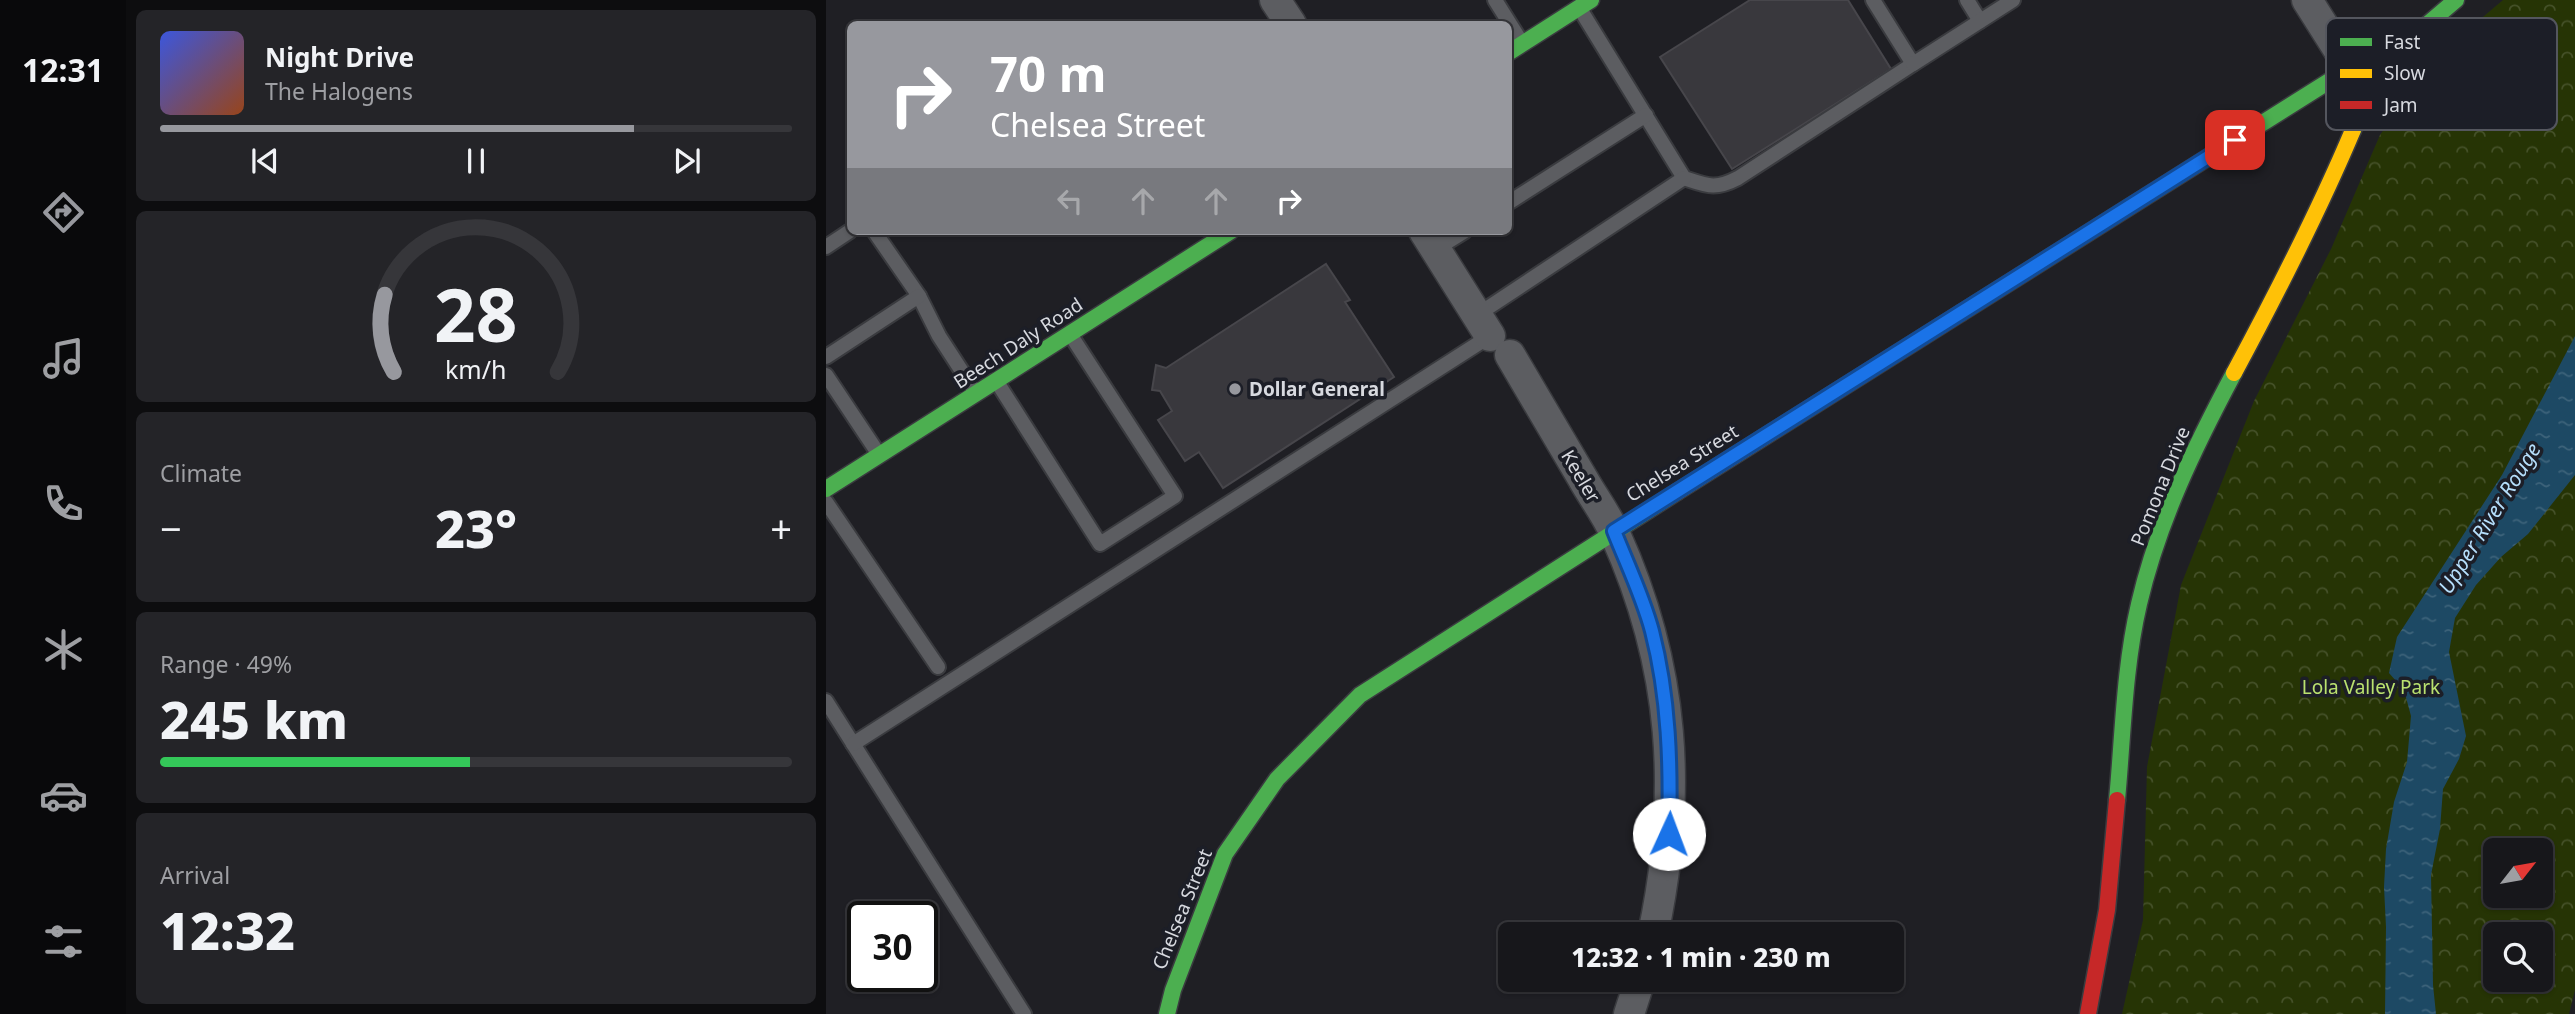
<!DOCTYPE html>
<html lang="en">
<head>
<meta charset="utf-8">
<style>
  :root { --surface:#17171b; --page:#242428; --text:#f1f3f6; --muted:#9e9fa3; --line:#36363a; --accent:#97989e }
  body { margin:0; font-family:"Noto Sans",sans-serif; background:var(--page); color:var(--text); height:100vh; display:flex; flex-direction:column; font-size:26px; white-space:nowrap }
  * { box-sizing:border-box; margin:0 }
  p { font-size:23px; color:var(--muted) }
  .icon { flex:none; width:38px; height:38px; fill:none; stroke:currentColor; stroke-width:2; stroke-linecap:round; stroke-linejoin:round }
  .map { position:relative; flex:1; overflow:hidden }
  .sheet { display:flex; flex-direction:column; gap:10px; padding:10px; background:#0d0d0f; width:700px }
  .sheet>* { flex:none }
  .guide { position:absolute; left:21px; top:21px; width:665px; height:214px; border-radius:10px; box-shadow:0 2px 5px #0004,0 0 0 2px var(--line); background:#97989e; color:#fff; overflow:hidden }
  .needle { width:46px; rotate:59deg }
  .tools { position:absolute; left:1657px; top:838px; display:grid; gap:14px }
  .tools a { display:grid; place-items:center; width:70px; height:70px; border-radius:10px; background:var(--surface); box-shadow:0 2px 5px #0004,0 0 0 2px var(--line); font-size:35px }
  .speed { position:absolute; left:21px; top:901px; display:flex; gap:14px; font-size:35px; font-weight:700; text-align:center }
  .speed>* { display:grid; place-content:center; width:91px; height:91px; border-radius:50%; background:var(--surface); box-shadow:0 2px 5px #0004,0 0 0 2px var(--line); line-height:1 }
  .speed .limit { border:4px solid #111; border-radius:10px; background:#fff; color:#111 }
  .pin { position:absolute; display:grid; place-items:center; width:60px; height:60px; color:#fff; margin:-30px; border-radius:14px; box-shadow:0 4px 10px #0006 }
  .me { position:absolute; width:77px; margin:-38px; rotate:2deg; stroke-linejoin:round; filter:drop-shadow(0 0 5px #0008) }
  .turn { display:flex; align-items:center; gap:24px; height:147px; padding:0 28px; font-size:32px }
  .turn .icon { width:91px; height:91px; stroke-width:2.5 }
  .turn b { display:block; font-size:49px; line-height:60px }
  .lanes { display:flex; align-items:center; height:66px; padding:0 28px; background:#0003; justify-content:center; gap:35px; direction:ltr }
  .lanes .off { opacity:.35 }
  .big { font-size:52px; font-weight:800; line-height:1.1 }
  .sheet .card { flex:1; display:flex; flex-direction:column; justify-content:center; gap:10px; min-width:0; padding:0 24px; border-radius:10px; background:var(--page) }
  .sheet .dial { align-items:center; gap:0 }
  .dial svg { height:182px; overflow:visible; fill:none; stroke:var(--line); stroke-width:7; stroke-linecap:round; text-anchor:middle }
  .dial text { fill:var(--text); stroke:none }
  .song { display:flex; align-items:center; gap:21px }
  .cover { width:84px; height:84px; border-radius:10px; background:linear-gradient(135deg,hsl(230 70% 55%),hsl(20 70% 35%)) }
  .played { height:7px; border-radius:4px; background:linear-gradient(90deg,var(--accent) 75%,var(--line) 75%) }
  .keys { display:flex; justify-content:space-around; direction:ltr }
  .heat { display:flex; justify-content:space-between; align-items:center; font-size:38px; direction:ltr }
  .charge { height:10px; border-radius:5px; background:linear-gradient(90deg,#34c759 49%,var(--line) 0) }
  .trip { position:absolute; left:672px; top:922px; width:406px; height:70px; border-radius:10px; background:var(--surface); box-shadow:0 2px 5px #0004,0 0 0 2px var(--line); font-weight:800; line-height:70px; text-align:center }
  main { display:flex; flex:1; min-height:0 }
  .tab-bar { display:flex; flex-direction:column; width:126px; justify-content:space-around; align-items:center; background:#09090b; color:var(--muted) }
  .tab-bar .icon { width:49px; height:49px }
  .tab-bar .on { color:var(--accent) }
  .tab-bar b { font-size:32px; color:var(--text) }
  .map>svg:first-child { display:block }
</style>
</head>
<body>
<main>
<nav class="tab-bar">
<b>12:31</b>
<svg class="icon on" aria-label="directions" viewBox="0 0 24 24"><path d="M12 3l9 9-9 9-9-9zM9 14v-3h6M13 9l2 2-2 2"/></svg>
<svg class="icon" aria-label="music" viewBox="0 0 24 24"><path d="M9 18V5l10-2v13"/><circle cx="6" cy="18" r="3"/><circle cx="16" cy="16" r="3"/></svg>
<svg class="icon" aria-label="phone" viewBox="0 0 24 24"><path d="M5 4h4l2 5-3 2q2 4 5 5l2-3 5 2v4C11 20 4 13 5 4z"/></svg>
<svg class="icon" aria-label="climate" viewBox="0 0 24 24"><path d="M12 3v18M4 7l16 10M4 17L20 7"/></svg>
<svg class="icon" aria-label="car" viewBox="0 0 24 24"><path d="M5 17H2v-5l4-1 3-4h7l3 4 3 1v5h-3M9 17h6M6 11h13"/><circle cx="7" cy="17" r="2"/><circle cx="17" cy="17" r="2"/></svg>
<svg class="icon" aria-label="filters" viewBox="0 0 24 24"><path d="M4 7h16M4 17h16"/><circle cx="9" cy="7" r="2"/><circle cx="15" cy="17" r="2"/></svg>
</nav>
<section class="sheet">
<div class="card">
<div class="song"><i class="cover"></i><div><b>Night Drive</b><p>The Halogens</p></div></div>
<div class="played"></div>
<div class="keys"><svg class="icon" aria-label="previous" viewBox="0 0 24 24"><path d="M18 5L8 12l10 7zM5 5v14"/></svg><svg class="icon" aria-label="pause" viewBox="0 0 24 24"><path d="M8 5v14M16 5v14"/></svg><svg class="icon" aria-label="next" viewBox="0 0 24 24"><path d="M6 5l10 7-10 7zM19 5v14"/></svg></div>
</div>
<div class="card dial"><svg viewBox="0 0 100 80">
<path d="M14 69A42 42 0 1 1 86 69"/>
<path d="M14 69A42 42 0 0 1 10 35" stroke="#97989e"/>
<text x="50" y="56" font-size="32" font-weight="700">28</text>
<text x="50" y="72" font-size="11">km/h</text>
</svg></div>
<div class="card"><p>Climate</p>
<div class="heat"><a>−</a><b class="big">23°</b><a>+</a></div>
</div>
<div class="card"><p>Range · 49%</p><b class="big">245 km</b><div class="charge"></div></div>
<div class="card"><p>Arrival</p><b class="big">12:32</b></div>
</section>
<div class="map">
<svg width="1749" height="1014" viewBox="0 0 1749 1014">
  <defs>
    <pattern id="park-crowns" width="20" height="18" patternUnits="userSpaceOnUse" patternTransform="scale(1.75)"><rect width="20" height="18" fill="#263405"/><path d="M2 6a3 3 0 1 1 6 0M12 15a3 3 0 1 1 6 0" fill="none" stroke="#455129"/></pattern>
    <pattern id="water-ripples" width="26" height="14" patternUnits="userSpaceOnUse" patternTransform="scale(1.75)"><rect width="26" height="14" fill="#1d4964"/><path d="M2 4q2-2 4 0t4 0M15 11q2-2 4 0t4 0" fill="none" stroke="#3d637a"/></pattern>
  </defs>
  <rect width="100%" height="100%" fill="#1f1f24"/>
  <path fill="url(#park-crowns)" fill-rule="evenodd" d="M1677 0H1749V990L1743 1014H1296L1317 920 1321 767 1355 585 1428 401 1505 249 1554 135 1606 60ZM1670 850H1715V896H1670ZM1670 934H1715V980H1670Z"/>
  <path fill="url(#water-ripples)" d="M1749 336V475L1702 534 1675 557 1650 585 1629 618 1623 652 1640 736 1633 759 1617 789 1614 829 1605 875 1607 985 1610 1014H1559L1560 927 1558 887 1560 849 1568 802 1581 762 1585 716 1578 690 1563 673 1571 637 1676 475Z"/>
  <g fill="#39383d" stroke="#47464b" stroke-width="2">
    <path d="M924 0H1022L1065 69 906 169 834 57Z"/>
    <path d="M500 264 524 300 519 302 568 377 397 488 373 452 359 461 332 420 346 411 334 391 326 390 330 365 340 368Z"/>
  </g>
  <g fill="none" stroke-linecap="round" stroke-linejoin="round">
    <defs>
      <g id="lane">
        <path d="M669 0 696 43"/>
        <path d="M1141 0 1154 21"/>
        <path d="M754 9 858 178C882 186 889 190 912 178L1087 64 1047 0"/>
        <path d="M1087 64 1187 0"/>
        <path d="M682 203 820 115"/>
        <path d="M48 231 93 296 113 336 150 393"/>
        <path d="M0 247 24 231"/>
        <path d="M610 249 639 231"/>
        <path d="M651 315 858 178"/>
        <path d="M0 357 93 296"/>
        <path d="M0 375 52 453"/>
        <path d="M171 382 274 544 349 496 244 334"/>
        <path d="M0 502 112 667"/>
        <path d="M0 701 198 1014"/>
        <path d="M27 744 664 336"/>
      </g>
      <g id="street">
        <path d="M449 0 465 24"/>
        <path d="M1481 0 1524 68 1538 83"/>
        <path d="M598 231 664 336"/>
        <path d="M684 355C708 396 733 438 757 479 767 497 781 515 789 534 849 667 857 793 827 934"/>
        <path d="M803 1014 814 980"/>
      </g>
      <g id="fast">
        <path d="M682 53 765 0"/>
        <path d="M1527 130 1544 88 1597 28 1630 0"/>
        <path d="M1135 313 1524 68"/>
        <path d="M0 489 405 231"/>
        <path d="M1291 800C1297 736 1298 668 1313 604 1332 522 1369 446 1408 373"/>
        <path d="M341 1014 347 990 399 854 451 779 534 695 851 492"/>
      </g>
      <g id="slow">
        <path d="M1408 373C1451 293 1492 213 1527 130"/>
        <path d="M851 492 1135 313"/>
      </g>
      <path id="jam" d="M1262 1014 1281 910 1291 800"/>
    </defs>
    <use href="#lane" stroke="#3a3b3f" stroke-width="18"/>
    <use href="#street" stroke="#3a3b3f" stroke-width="33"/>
    <use href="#fast" stroke="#3a3b3f" stroke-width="19"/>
    <use href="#slow" stroke="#3a3b3f" stroke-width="19"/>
    <use href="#jam" stroke="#3a3b3f" stroke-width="19"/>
    <use href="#lane" stroke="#5c5d61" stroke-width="14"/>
    <use href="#street" stroke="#5c5d61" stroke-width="30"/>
    <use href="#fast" stroke="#4caf50" stroke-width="16"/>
    <use href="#slow" stroke="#ffc107" stroke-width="16"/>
    <use href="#jam" stroke="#c62828" stroke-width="16"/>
  </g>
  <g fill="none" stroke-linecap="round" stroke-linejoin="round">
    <defs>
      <path id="route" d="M843 834C845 766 843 697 826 631 817 597 801 564 788 531L1409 140"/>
    </defs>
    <use href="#route" stroke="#114b97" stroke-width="18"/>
    <use href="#route" stroke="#1a73e8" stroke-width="12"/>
  </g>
  <circle fill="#97989e" stroke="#1c1e27" stroke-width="2.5" cx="409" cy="389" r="7"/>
  <g text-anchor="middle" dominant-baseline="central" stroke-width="7" stroke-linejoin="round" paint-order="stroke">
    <g font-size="19" fill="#d7d9df" stroke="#1c1e27">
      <text transform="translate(192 343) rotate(-33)">Beech Daly Road</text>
      <text transform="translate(856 463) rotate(-32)">Chelsea Street</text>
      <text transform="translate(755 476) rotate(59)">Keeler</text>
      <text transform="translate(1334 486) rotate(-68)">Pomona Drive</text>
      <text transform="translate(356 909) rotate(-68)">Chelsea Street</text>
    </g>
    <g font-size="19" font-weight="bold" fill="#d7d9df" stroke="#1c1e27" text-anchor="start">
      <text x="423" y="389">Dollar General</text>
    </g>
    <g font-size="19" fill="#bae16f" stroke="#1c1e27">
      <text x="1545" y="687">Lola Valley Park</text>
    </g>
    <g font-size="21" font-style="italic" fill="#b5defb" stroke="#1c1e27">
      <text transform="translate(1663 518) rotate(-58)">Upper River Rouge</text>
    </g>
  </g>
  <rect x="1500" y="18" width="231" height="112" rx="10" fill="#1c1e27" stroke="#54565e" stroke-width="2"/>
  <rect x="1514" y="38" width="32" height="8" fill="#4caf50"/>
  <rect x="1514" y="69" width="32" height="9" fill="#ffc107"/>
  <rect x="1514" y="101" width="32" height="8" fill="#c62828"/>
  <g font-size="19" fill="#d7d9df">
    <text x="1558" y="49">Fast</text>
    <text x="1558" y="80">Slow</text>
    <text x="1558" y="112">Jam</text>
  </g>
</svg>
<div class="tools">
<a><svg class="needle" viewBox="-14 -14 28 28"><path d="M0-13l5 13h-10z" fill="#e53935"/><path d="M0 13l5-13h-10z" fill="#9e9fa3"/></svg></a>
<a><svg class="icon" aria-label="search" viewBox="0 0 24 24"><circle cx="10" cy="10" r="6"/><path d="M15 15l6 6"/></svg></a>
</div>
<div class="speed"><div class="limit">30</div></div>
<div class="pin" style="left:1409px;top:140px;background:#d93025"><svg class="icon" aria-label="arrive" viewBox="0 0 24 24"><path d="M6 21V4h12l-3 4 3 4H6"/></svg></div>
<svg class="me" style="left:843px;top:834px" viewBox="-20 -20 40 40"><circle r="19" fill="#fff"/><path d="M0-13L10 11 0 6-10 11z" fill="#1a73e8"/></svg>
<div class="trip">12:32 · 1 min · 230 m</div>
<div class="guide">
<div class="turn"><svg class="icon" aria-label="right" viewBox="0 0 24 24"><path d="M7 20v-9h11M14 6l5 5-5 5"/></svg><div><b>70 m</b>Chelsea Street</div></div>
<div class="lanes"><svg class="icon off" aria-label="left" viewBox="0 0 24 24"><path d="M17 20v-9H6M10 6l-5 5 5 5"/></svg><svg class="icon off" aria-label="ahead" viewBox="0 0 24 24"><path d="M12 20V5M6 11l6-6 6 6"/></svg><svg class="icon off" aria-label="ahead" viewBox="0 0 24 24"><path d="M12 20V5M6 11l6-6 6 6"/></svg><svg class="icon" aria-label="right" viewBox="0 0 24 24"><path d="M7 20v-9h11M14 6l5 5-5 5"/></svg></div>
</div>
</div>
</main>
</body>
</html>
